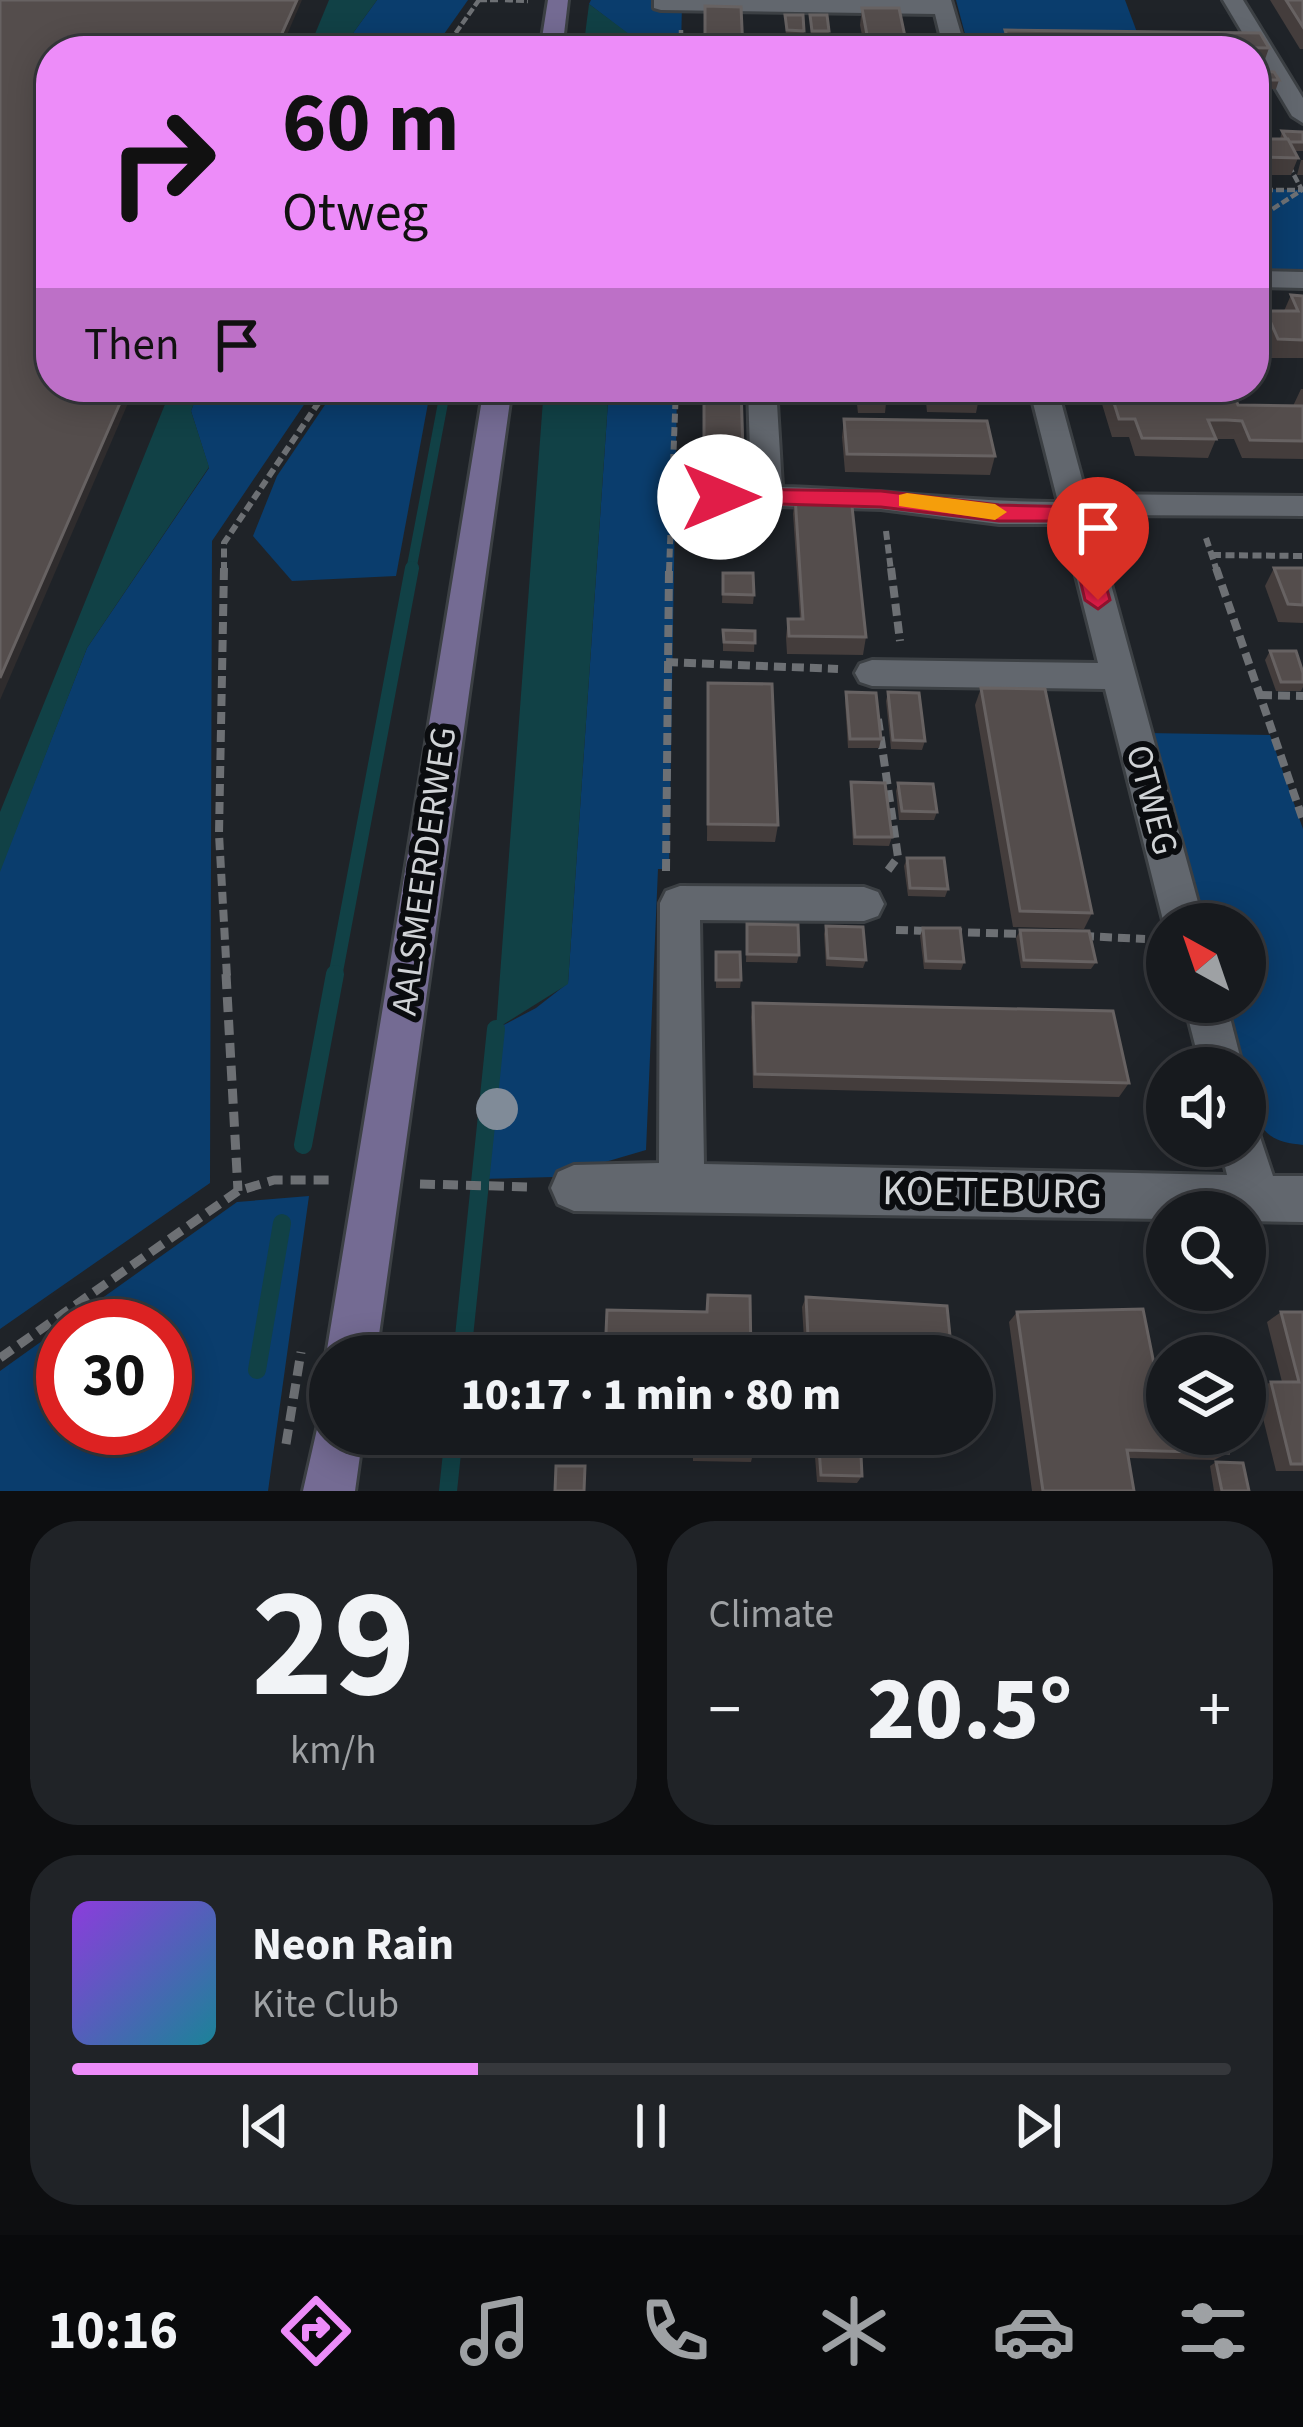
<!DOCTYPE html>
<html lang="en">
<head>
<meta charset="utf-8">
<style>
  :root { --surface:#171a1e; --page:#202327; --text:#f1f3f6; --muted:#9ea1a4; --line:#36383c; --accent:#ed8cf9 }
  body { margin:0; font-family:"Source Sans 3",sans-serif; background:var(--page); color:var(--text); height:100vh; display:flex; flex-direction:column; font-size:45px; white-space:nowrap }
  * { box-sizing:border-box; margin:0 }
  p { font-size:39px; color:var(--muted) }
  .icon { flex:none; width:66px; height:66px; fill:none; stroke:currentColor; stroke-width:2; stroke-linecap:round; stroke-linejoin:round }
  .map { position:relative; height:1491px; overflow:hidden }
  .details { display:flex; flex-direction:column; gap:30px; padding:30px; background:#0d0e10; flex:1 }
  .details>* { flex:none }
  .top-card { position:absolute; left:36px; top:36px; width:1233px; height:366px; border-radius:48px; box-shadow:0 6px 30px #0003,0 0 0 3px var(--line); background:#ed8cf9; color:#111; overflow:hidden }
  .needle { width:78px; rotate:320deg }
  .controls { position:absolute; left:1146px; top:903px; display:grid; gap:24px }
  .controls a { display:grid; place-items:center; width:120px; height:120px; border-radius:50%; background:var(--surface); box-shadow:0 6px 30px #0003,0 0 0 3px var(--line); font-size:60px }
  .speed { position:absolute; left:36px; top:1299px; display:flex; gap:24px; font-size:60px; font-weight:700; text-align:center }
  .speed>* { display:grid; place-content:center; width:156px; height:156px; border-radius:50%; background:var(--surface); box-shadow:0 6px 30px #0003,0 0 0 3px var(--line); line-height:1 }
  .speed .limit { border:18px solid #d22; background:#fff; color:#111 }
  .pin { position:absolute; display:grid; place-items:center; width:102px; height:102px; color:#fff; margin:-123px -51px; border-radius:50% 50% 50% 0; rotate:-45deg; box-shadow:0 0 12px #0007 }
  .pin .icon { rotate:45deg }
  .me { position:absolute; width:132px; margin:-66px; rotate:90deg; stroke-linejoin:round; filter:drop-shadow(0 0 9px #0008) }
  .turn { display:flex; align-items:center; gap:42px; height:252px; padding:0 48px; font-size:54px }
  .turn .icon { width:156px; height:156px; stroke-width:2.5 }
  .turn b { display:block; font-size:84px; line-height:102px }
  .then { display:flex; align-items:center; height:114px; padding:0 48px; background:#0003; gap:24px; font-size:45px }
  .big { font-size:90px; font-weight:800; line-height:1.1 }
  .details .card { flex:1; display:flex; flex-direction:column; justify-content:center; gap:18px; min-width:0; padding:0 42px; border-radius:48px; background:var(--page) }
  .details .dial { align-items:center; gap:0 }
  .dial b { font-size:156px; line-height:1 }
  .song { display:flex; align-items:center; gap:36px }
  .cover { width:144px; height:144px; border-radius:18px; background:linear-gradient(135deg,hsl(270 70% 55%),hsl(190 70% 35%)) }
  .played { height:12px; border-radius:6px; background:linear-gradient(90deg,var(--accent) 35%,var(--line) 35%) }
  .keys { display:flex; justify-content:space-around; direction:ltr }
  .heat { display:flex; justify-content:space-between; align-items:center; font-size:66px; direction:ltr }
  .details .tiles { flex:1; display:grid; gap:30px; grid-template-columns:1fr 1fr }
  .card:last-child { grid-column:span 2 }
  .trip { position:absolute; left:309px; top:1335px; width:684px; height:120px; border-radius:60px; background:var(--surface); box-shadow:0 6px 30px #0003,0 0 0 3px var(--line); font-weight:800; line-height:120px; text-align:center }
  .tabs { display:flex; height:192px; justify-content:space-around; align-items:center; background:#090a0c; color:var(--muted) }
  .tabs .icon { width:84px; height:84px }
  .tabs .on { color:var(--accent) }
  .tabs b { font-size:54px; color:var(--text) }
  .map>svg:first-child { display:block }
</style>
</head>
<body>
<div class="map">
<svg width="1303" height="1491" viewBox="0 0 1303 1491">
  <rect width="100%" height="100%" fill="#1f2328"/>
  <g fill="#0a3d6d">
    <path d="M377 0H468L432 51H340Z"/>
    <path d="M591 0H703L682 2 681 51H632V37L589 4Z"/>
    <path d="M956 0H1125L1138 35 965 34Z"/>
    <path d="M1254 189 1303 190V273L1254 272Z"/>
    <path d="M200 387H316L212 541 210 1183 0 1329V870L87 648 209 468 191 411Z"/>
    <path d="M337 387H431L396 576 292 581 253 536 277 476Z"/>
    <path d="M609 387H677L669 869H658L646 1150 554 1177 480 1179 496 1029 536 1008 568 983Z"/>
    <path d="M1147 733 1270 735 1303 829V1145C1282 1143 1268 1140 1258 1120L1223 1002H1245V924H1200Z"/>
    <path d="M309 1196 268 1491H0V1371L63 1326V1428H165V1326H63L237 1202Z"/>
  </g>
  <g fill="#114146">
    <path d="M329 0H377L340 51H308Z"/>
    <path d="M589 4 633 37 632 51H583Z"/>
    <path d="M172 387H200L191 411 209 467 87 648 0 872V812Z"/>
    <path d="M544 387H609L568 984 496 1029Z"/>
  </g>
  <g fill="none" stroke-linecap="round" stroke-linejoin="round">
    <path stroke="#114146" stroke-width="10" d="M411 571 446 387"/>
    <path stroke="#114146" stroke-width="14" d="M335 977 412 568"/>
    <g stroke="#114146" stroke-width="18">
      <path d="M303 1145 335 974"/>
      <path d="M462 1356 496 1029"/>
      <path d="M257 1370 282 1223"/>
      <path d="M448 1491 454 1434"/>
    </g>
    <defs>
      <g id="street">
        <path d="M654 0H951L966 51H944L935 14 661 10 654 8Z"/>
        <path d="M1223 0H1243L1303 98V123L1292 116Z"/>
        <path d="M1254 271 1303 272V288L1254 287Z"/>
        <path d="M748 387H776L782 487C874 489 966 502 1058 502L1029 387H1057L1086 494 1303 496V516L1092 515 1204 924H1167V930L1164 924 1105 689 872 686 860 682 855 673 860 664 872 660 1098 663 1063 524H999L881 509 709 504 705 497 709 490 751 487Z"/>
        <path d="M680 886 864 887 878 892 884 904 878 916 864 921 700 920 704 1164 1227 1175 1220 1146H1245V1125L1258 1131 1273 1176H1303V1222L1245 1221V1212H1167V1219L574 1211 558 1204 551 1188 558 1172 574 1165 659 1163 660 903 666 891Z"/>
        <path d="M1184 1002H1226L1243 1068H1201Z"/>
      </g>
      <g id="secondary">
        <path d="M548 0H568L562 51H540Z"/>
        <path d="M484 387H512L376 1356H330V1365L326 1356Z"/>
        <path d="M330 1412V1434H363L355 1491H303L320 1416Z"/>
      </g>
    </defs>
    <use href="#street" stroke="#3c4044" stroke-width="6"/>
    <use href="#secondary" stroke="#3c4044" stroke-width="6"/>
    <g stroke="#6d7074" stroke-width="4.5" stroke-dasharray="8 3" stroke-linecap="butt">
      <path d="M479 0H501"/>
      <path d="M505 0 528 1"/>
      <path d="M681 30V51"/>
      <path d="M443 51 479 0"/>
      <path d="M1254 190H1302"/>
      <path d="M1254 221 1302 190 1287 162"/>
    </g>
    <g stroke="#6d7074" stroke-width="6" stroke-dasharray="9 4.5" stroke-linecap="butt">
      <path d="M806 387V392L865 393"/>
      <path d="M880 393 931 394"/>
      <path d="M970 395H1009"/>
      <path d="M886 531 891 571"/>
      <path d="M1206 538 1217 571"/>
      <path d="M1212 555 1303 556"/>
      <path d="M224 571V543L329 387"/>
      <path d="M669 571 676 387"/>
    </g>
    <g stroke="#6d7074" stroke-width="8" stroke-dasharray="12 6" stroke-linecap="butt">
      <path d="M224 568 219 834 227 977"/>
      <path d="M891 568 900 641"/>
      <path d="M1216 568 1303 820"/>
      <path d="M666 662 838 669"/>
      <path d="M1260 695 1303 696"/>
      <path d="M878 719 898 857 886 873"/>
      <path d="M666 871 669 568"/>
      <path d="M896 930 929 931"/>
      <path d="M950 932 1025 934"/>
      <path d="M1082 936 1145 939"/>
    </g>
    <g stroke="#6d7074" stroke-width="9" stroke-dasharray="15 8" stroke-linecap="butt">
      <path d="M226 974 238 1191"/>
      <path d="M420 1184 531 1187"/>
      <path d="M0 1358 238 1191 274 1180H333"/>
      <path d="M286 1444 301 1352"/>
    </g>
    <use href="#street" fill="#62676e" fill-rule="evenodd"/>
    <use href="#secondary" fill="#746b93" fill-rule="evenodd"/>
  </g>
  <circle fill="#808b98" cx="497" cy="1109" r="21"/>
  <g fill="#443d3c">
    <path d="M1270 0H1303V49H1300Z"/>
    <path d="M862 8 908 51H865L860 25Z"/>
    <path d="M785 15 804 31 803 39H786Z"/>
    <path d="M810 15 829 31 828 39H811Z"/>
    <path d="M1005 30 1269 48 1263 65H1254V51H1003L1002 47Z"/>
    <path d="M1254 71 1279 80 1276 89H1254Z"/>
    <path d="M1282 131 1303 132V151H1294L1298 158 1291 175H1254V139H1280Z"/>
    <path d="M1301 160H1303V175H1297Z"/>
    <path d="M1254 295 1267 311H1284L1291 295 1303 296V358H1270L1263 341H1254Z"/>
    <path d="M703 387 743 452 741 470H703Z"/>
    <path d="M857 387 886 403 885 413H858L856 396Z"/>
    <path d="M922 387H974L978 403 976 413 927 412 925 392H923Z"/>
    <path d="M1108 387H1127L1128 393H1184L1181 387H1179H1231L1238 405 1293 406 1301 389H1303V459L1242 458 1234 439H1216L1208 458 1135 456 1129 437H1112L1102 404Z"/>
    <path d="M844 419 995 456 990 475 845 472 842 437Z"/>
    <path d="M795 496 866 637 863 655 787 654 786 637 788 619H800L793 514Z"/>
    <path d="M722 503 749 540 748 549 722 548Z"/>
    <path d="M699 513 717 514V533H699Z"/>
    <path d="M1274 568H1303V623L1278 622 1265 586Z"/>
    <path d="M723 573 754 595 753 604 722 603Z"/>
    <path d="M723 630 755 631 754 652 723 651Z"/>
    <path d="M1270 651 1303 673V687L1301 691H1276L1265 660Z"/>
    <path d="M708 683 778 825 775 842 707 841Z"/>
    <path d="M981 688 1092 913 1084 929 1013 927 975 705Z"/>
    <path d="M846 692 881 739 879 748H848L845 701Z"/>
    <path d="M888 692 925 741 922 750 891 749 886 701Z"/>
    <path d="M851 782 892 837 889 846 853 845 850 791Z"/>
    <path d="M898 783 937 812 934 820H899L896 791Z"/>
    <path d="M907 858 948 889 945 897 908 896 904 866Z"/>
    <path d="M747 924 799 955 797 963 746 962Z"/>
    <path d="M826 926 866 960 863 968 826 966 824 934Z"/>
    <path d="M923 928 964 962 961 970 924 969 920 936Z"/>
    <path d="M1020 930 1096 962 1091 969 1021 968 1016 938Z"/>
    <path d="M716 952 741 980 740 988H716Z"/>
    <path d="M753 1003 1129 1083 1119 1097 753 1088 751 1017Z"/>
    <path d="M806 1297 952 1356H805L802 1307Z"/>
    <path d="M1017 1312 1154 1364 1228 1453 1214 1460 1128 1458 1134 1491H1032L1009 1322Z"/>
    <path d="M1281 1312H1303V1471H1276L1256 1390 1271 1382H1282L1267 1322Z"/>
    <path d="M693 1434H753V1454L751 1462 693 1461Z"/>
    <path d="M809 1434H860L862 1476 857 1483 817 1482 814 1444H809Z"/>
    <path d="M1216 1462 1249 1491H1214L1210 1466Z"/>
  </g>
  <g fill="#2f2c2d">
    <path d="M297 0H302L280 51H274Z"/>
    <path d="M127 387H135L0 700V678Z"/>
  </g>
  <g fill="#544d4c" stroke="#676262" stroke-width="3">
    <path d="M0 0H297L274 51H51V387H127L0 678Z"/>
    <path d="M1286 0H1303V27Z"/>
    <path d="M705 6 741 7 743 51H705Z"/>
    <path d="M862 8H899L908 51H870Z"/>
    <path d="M785 15H803L804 31 787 30Z"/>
    <path d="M810 15H827L829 31H812Z"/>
    <path d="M1005 30 1260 33 1269 48 1010 45Z"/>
    <rect x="788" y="45" width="18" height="6"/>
    <path d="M813 45H833L834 51H814Z"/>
    <path d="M1254 71 1274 72 1279 80H1254Z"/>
    <path d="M1282 131 1303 132V142H1288Z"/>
    <path d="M1254 139H1288L1298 158 1254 157Z"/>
    <path d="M1254 295H1259L1267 311H1298L1291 295 1303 296V340L1278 339 1271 323H1254Z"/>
    <path d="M704 387H741L743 452H704Z"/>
    <path d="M858 387H884L886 403H860Z"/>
    <path d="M1109 387H1127L1128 393 1198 394 1195 387H1231L1238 405 1303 406V441L1250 440 1242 421 1227 420H1208L1216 439 1142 438 1135 419H1119Z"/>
    <path d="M926 388H975L978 403H929Z"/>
    <path d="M844 419 987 421 995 456 847 454Z"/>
    <path d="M795 496 851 497 866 637 789 636 788 619H803Z"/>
    <path d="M722 503H748L749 540 722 539Z"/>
    <path d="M699 513 717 514V524H699Z"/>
    <path d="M1274 568H1303V605L1288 604Z"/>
    <path d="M723 573H753L754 595 723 594Z"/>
    <path d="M723 630 755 631V643L724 642Z"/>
    <path d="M1270 651H1296L1303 673V682H1281Z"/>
    <path d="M708 683 772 684 778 825 708 824Z"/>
    <path d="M981 688 1045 689 1092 913 1020 911Z"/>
    <path d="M846 692 876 693 881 739H850Z"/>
    <path d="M888 692 919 693 925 741 893 740Z"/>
    <path d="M851 782 885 783 892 837H855Z"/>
    <path d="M898 783 933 784 937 812 902 811Z"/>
    <path d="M907 858H944L948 889 910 888Z"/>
    <path d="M747 924 798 925 799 955 747 954Z"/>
    <path d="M826 926 863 927 866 960 828 958Z"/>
    <path d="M923 928H960L964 962 926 961Z"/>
    <path d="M1020 930 1089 931 1096 962 1024 960Z"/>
    <path d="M716 952H740L741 980H716Z"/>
    <path d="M753 1003 1113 1011 1129 1083 755 1074Z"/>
    <path d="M708 1295 750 1296 751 1356H605L607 1310 707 1312Z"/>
    <path d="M806 1297 947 1306 952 1356H809Z"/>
    <path d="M1143 1309 1154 1364H1167V1434H1223L1228 1453 1127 1450 1134 1491H1043L1017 1312Z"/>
    <path d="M1281 1312H1303V1464H1291L1271 1382H1299Z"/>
    <rect x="694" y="1434" width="59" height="20"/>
    <path d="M813 1434H860L862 1476 821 1475 818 1436 813 1437Z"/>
    <path d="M1216 1462 1243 1463 1249 1491H1222Z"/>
    <path d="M556 1466H585L584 1491H555Z"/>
  </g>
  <path fill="#e11d48" stroke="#92132f" stroke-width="3" d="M720 489 881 491 999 505 1084 507 1110 600 1098 609 1085 600 1066 521H999L881 507 712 502V491Z"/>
  <path fill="#f59e0b" d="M907 493 995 504 1007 512 995 520 899 506V495Z"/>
  <g text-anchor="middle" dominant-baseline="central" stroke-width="12" stroke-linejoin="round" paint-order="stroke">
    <g font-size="36" fill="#d0d3d6" stroke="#0a0c0f">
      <text transform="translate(1152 800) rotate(75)">OTWEG</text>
      <text transform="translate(424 871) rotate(-82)">AALSMEERDERWEG</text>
    </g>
    <g font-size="42" fill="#d0d3d6" stroke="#0a0c0f">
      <text transform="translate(992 1193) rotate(1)">KOETEBURG</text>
    </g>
  </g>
</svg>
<div class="controls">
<a><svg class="needle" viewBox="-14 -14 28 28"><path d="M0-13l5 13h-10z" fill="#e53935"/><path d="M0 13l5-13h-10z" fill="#9ea1a4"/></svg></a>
<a><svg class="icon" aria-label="sound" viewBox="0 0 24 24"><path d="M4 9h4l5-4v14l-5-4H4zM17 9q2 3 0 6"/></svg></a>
<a><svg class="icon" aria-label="search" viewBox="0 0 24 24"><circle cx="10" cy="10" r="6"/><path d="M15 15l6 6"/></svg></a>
<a><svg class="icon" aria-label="layers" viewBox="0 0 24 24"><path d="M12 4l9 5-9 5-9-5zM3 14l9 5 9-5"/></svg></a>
</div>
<div class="speed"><div class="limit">30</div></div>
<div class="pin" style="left:1098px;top:600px;background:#d93025"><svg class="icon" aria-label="arrive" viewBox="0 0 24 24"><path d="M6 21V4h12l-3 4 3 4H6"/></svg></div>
<svg class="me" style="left:720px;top:497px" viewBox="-20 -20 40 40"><circle r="19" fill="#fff"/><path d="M0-13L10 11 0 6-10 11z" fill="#e11d48"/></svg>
<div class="trip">10:17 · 1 min · 80 m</div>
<div class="top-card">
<div class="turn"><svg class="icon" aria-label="right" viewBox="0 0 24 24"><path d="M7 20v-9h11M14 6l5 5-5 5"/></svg><div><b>60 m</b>Otweg</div></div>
<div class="then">Then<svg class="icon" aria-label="arrive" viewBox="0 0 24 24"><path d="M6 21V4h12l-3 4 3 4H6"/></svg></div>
</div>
</div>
<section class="details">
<div class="tiles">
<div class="card dial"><b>29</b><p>km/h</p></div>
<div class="card"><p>Climate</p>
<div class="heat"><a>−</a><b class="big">20.5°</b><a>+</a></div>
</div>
<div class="card">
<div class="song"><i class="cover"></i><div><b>Neon Rain</b><p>Kite Club</p></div></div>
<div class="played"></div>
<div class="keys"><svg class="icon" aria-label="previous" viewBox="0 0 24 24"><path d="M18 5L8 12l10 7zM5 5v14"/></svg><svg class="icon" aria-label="pause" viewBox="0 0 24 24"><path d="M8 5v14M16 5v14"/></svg><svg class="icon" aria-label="next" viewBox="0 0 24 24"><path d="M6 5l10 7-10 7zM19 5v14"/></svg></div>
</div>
</div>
</section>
<nav class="tabs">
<b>10:16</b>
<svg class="icon on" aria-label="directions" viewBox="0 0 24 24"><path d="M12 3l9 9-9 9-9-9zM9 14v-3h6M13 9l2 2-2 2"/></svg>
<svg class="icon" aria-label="music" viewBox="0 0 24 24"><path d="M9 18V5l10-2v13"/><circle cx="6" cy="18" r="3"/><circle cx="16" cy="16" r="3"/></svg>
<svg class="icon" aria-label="phone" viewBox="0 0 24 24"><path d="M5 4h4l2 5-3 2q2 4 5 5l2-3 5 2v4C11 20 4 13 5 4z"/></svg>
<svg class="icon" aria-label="climate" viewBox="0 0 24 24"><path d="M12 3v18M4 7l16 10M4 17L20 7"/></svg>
<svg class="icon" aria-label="car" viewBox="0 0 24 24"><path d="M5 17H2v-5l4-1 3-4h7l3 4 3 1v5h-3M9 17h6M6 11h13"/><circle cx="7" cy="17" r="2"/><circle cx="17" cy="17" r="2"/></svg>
<svg class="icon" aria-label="filters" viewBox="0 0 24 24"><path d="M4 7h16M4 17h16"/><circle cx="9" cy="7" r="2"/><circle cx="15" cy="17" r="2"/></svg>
</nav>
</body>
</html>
